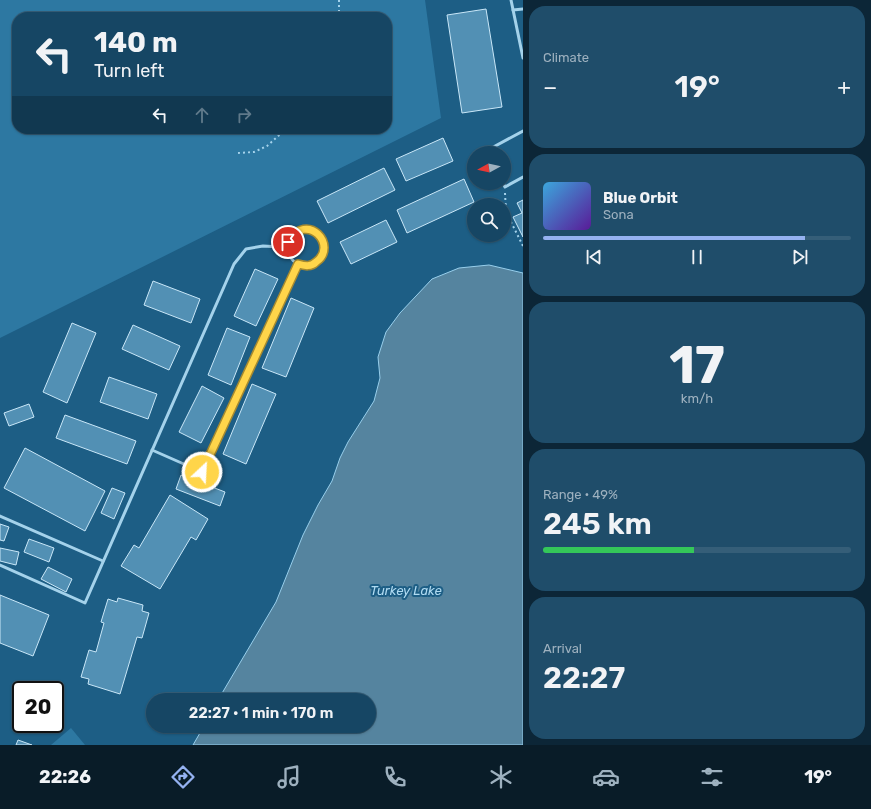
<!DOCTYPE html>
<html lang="en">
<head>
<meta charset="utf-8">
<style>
  :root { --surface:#164664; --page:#1f4d6a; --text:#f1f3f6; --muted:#9eb1bf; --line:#355e78; --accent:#95b2f1 }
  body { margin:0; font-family:Rubik,sans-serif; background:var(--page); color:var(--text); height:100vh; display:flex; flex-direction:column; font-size:15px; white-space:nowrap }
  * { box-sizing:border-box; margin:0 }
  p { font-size:13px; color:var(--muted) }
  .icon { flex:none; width:22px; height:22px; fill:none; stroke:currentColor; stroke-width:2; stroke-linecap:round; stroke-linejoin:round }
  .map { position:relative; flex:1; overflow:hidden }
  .panel { display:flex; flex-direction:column; gap:6px; padding:6px; background:#0c2637; width:348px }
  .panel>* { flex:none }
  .banner { position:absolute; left:12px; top:12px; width:380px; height:122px; border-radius:16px; box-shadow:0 1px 3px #0004,0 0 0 1px var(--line); background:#164664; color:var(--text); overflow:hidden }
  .needle { width:26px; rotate:262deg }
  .buttons { position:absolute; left:467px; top:146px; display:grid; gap:8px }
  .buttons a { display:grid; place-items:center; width:44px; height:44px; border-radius:50%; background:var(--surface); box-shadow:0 1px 3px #0004,0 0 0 1px var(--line); font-size:20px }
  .speed { position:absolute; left:12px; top:681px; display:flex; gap:8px; font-size:20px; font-weight:700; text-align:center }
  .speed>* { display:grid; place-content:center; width:52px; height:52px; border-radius:50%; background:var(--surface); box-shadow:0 1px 3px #0004,0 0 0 1px var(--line); line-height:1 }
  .speed .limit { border:2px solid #111; border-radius:6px; background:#fff; color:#111 }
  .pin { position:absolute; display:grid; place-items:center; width:34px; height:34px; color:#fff; margin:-17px; border:2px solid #fff; border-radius:50%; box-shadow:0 1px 4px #0007 }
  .me { position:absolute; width:44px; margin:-22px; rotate:25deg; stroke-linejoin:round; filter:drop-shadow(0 0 3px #0008) }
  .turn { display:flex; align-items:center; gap:14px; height:84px; padding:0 16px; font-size:18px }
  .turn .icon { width:52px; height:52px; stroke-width:2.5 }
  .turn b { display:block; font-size:28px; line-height:34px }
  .lanes { display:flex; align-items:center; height:38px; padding:0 16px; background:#0003; justify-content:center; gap:20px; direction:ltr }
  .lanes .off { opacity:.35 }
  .big { font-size:30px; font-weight:600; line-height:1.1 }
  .panel .widget { flex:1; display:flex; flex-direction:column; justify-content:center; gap:6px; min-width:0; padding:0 14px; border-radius:16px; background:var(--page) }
  .panel .dial { align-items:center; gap:0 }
  .dial b { font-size:52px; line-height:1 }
  .song { display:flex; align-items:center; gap:12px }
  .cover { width:48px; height:48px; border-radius:6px; background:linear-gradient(135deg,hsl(200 70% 55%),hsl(270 70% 35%)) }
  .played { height:4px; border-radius:2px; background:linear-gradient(90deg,var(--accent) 85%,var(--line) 85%) }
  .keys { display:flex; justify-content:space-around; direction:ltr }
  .heat { display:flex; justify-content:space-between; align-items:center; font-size:22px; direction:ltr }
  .charge { height:6px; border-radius:3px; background:linear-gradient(90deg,#34c759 49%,var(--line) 0) }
  .trip { position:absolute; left:146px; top:693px; width:230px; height:40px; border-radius:20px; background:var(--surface); box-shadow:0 1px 3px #0004,0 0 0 1px var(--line); font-weight:600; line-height:40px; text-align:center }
  .tabs { display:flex; height:64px; justify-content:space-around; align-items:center; background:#091c28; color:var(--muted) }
  .tabs .icon { width:28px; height:28px }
  .tabs .on { color:var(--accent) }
  .tabs b { font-size:18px; color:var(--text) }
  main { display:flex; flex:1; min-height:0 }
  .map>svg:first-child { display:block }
</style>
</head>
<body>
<main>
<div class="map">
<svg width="523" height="745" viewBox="0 0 523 745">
  <rect width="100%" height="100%" fill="#1d5e85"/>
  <g fill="#2d78a2" fill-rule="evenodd">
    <path d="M0 0H425L441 118 0 338ZM17 17H387V129H17Z"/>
    <path d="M71 728 85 745H51Z"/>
  </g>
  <path fill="#55849f" stroke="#98cfec" d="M489 265 523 273V745H193L204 726H369V700H218L276 602 303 535 318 505 332 481 340 458 348 442 374 401 380 378 378 357 386 332 400 313 432 279 459 268Z"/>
  <g fill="#5290b4" stroke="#c9e7f8">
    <path d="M486 9 502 107 462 113 447 15Z"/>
    <path d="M443 138 453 161 406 181 396 159Z"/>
    <path d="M384 168 395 190 328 223 317 201Z"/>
    <path d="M464 179 474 202 407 233 397 210Z"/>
    <path d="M523 200V237L513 217 522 213 517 203Z"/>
    <path d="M386 220 397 242 351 264 340 242Z"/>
    <path d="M255 269 278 279 256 326 234 316Z"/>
    <path d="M153 281 200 299 191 323 144 305Z"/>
    <path d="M291 298 314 308 286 377 262 368Z"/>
    <path d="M72 323 96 333 67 403 43 392Z"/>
    <path d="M133 325 180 346 169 370 122 349Z"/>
    <path d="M227 328 250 337 231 385 208 375Z"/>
    <path d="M109 377 157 394 148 419 100 402Z"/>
    <path d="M252 384 276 394 246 464 223 454Z"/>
    <path d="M202 386 224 398 201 443 179 432Z"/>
    <path d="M29 404 34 417 9 426 4 413Z"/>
    <path d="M65 415 136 441 127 464 56 438Z"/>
    <path d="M25 448 105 491 85 531 4 488Z"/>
    <path d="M181 475 225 492 220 506 176 489Z"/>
    <path d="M112 488 125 493 114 519 101 513Z"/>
    <path d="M170 495 208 519 196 540 191 537 160 589 121 566 134 545 139 548Z"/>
    <path d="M0 524 9 527 4 541 0 540Z"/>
    <path d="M29 539 54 548 49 562 24 552Z"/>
    <path d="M0 548 19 552 16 565 0 561Z"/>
    <path d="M48 567 72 579 66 592 41 579Z"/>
    <path d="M0 595 49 615 33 656 0 643Z"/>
    <path d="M118 598 143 605 142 611 149 613 142 638 137 637 120 694 88 684 89 679 81 677 89 650 96 652 104 623 101 622 108 599 117 602Z"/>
    <path d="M18 740 32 745H16Z"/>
  </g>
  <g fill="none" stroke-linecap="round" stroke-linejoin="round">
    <g stroke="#a4d2eb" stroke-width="2" stroke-dasharray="2 3" stroke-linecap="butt">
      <path d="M339 0V17"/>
      <path d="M238 153 254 152 267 146 286 129"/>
      <path d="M505 193 506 212 523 246"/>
    </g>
    <g stroke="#a4d2eb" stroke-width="3">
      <path d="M511 0 523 58"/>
      <path d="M513 10 523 9"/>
      <path d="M487 153 486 151 523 131"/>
      <path d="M503 183 505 187 523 177"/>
      <circle cx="306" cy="248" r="18"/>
      <path d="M152 450 202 472 298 264"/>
      <path d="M0 516 103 561"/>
      <path d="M0 565 85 603 234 264 246 249 263 246 281 247 287 248"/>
    </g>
  </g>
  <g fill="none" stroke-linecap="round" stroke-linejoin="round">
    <defs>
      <path id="route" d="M202 472 298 264C305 266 311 267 316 262 339 246 307 210 288 242"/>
    </defs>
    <use href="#route" stroke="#a68a30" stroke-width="10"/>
    <use href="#route" stroke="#ffd54a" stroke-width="7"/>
  </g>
  <g text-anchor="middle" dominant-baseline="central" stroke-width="4" stroke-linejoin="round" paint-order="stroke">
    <g font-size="13" font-style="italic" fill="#b0dbf2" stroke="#1d5e85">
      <text x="406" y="590">Turkey Lake</text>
    </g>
  </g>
</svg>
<div class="buttons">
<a><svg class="needle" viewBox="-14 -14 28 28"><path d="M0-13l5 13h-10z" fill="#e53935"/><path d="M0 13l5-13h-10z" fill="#9eb1bf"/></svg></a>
<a><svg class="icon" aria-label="search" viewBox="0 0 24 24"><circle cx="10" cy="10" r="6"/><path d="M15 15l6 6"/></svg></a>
</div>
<div class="speed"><div class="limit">20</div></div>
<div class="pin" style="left:288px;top:242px;background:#d93025"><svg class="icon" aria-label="arrive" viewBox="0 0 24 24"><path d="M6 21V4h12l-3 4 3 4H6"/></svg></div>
<svg class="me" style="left:202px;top:472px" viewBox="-20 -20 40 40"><circle r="17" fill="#ffd54a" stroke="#fff" stroke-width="3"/><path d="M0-11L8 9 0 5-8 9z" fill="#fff"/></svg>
<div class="trip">22:27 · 1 min · 170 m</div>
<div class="banner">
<div class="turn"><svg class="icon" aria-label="left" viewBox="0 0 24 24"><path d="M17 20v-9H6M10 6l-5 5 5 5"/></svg><div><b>140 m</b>Turn left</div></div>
<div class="lanes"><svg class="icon" aria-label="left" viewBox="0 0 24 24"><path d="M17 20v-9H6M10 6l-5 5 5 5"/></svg><svg class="icon off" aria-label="ahead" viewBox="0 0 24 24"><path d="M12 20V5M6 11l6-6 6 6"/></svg><svg class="icon off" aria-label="right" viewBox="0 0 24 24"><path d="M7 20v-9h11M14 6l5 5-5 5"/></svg></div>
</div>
</div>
<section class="panel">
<div class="widget"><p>Climate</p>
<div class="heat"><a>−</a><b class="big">19°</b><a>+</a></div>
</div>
<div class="widget">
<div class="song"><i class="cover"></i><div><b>Blue Orbit</b><p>Sona</p></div></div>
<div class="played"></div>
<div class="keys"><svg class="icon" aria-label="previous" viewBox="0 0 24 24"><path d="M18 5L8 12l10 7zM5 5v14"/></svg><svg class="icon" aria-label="pause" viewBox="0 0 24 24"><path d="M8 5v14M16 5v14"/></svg><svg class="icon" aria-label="next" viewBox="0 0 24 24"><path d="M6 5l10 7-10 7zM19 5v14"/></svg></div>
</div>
<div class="widget dial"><b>17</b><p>km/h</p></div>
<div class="widget"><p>Range · 49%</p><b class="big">245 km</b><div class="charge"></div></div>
<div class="widget"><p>Arrival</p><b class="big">22:27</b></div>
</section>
</main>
<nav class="tabs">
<b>22:26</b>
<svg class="icon on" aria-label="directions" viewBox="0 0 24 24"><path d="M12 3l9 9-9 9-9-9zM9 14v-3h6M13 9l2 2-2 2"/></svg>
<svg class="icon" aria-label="music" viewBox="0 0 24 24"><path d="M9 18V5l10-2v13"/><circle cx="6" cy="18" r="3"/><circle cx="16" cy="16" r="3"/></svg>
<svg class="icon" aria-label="phone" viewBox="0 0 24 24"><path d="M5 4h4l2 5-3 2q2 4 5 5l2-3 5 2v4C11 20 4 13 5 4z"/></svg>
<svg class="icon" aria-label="climate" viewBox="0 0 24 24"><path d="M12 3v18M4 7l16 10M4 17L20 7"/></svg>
<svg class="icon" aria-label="car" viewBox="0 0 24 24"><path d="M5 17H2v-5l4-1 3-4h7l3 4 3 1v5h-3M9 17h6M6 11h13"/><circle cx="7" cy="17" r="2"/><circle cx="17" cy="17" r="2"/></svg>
<svg class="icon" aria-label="filters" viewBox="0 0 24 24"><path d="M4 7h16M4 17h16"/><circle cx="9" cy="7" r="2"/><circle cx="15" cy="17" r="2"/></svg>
<b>19°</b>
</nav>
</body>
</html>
